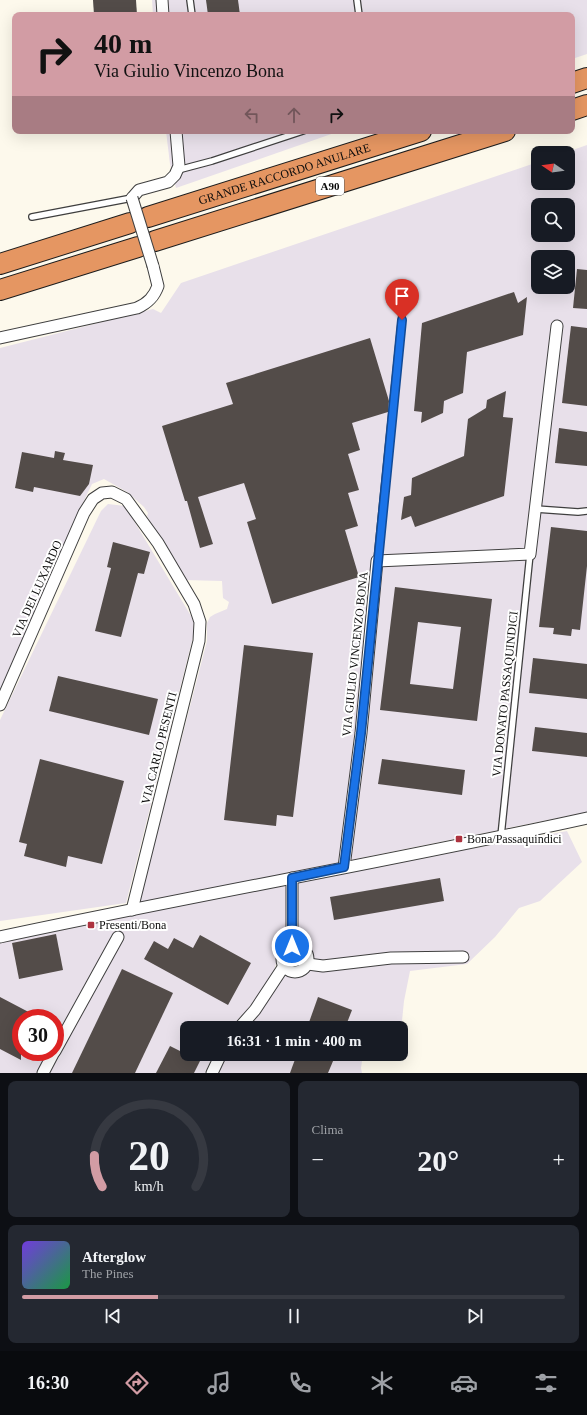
<!DOCTYPE html>
<html lang="it">
<head>
<meta charset="utf-8">
<style>
  :root { --surface:#171b24; --page:#242831; --text:#f1f3f6; --muted:#9ea1a6; --line:#363941; --accent:#d29ca4 }
  body { margin:0; font-family:"Times New Roman",serif; background:var(--page); color:var(--text); height:100vh; display:flex; flex-direction:column; font-size:15px; white-space:nowrap }
  * { box-sizing:border-box; margin:0 }
  p { font-size:13px; color:var(--muted) }
  .icon { flex:none; width:22px; height:22px; fill:none; stroke:currentColor; stroke-width:2; stroke-linecap:round; stroke-linejoin:round }
  .map { position:relative; height:1073px; overflow:hidden }
  .sheet { display:flex; flex-direction:column; gap:8px; padding:8px; background:#0d0f14; flex:1 }
  .sheet>* { flex:none }
  .hud { position:absolute; left:12px; top:12px; width:563px; height:122px; border-radius:8px; box-shadow:0 4px 16px #0002; background:#d29ca4; color:#111; overflow:hidden }
  .needle { width:26px; rotate:283deg }
  .controls { position:absolute; left:531px; top:146px; display:grid; gap:8px }
  .controls a { display:grid; place-items:center; width:44px; height:44px; border-radius:8px; background:var(--surface); box-shadow:0 4px 16px #0002; font-size:20px }
  .speed { position:absolute; left:12px; top:1009px; display:flex; gap:8px; font-size:20px; font-weight:700; text-align:center }
  .speed>* { display:grid; place-content:center; width:52px; height:52px; border-radius:50%; background:var(--surface); box-shadow:0 4px 16px #0002; line-height:1 }
  .speed .limit { border:6px solid #d22; background:#fff; color:#111 }
  .pin { position:absolute; display:grid; place-items:center; width:34px; height:34px; color:#fff; margin:-41px -17px; border-radius:50% 50% 50% 0; rotate:-45deg; box-shadow:0 0 4px #0007 }
  .pin .icon { rotate:45deg }
  .me { position:absolute; width:44px; margin:-22px; rotate:0deg; stroke-linejoin:round; filter:drop-shadow(0 0 3px #0008) }
  .turn { display:flex; align-items:center; gap:14px; height:84px; padding:0 16px; font-size:18px }
  .turn .icon { width:52px; height:52px; stroke-width:2.5 }
  .turn b { display:block; font-size:28px; line-height:34px }
  .lanes { display:flex; align-items:center; height:38px; padding:0 16px; background:#0003; justify-content:center; gap:20px; direction:ltr }
  .lanes .off { opacity:.35 }
  .big { font-size:30px; font-weight:700; line-height:1.1 }
  .sheet .card { flex:1; display:flex; flex-direction:column; justify-content:center; gap:6px; min-width:0; padding:0 14px; border-radius:8px; background:var(--page) }
  .sheet .dial { align-items:center; gap:0 }
  .dial svg { height:104px; overflow:visible; fill:none; stroke:var(--line); stroke-width:7; stroke-linecap:round; text-anchor:middle }
  .dial text { fill:var(--text); stroke:none }
  .song { display:flex; align-items:center; gap:12px }
  .cover { width:48px; height:48px; border-radius:6px; background:linear-gradient(135deg,hsl(260 70% 55%),hsl(140 70% 35%)) }
  .played { height:4px; border-radius:2px; background:linear-gradient(90deg,var(--accent) 25%,var(--line) 25%) }
  .keys { display:flex; justify-content:space-around; direction:ltr }
  .heat { display:flex; justify-content:space-between; align-items:center; font-size:22px; direction:ltr }
  .sheet .tiles { flex:1; display:grid; gap:8px; grid-template-columns:1fr 1fr }
  .card:last-child { grid-column:span 2 }
  .trip { position:absolute; left:180px; top:1021px; width:228px; height:40px; border-radius:8px; background:var(--surface); box-shadow:0 4px 16px #0002; font-weight:700; line-height:40px; text-align:center }
  .tabs { display:flex; height:64px; justify-content:space-around; align-items:center; background:#090b0e; color:var(--muted) }
  .tabs .icon { width:28px; height:28px }
  .tabs .on { color:var(--accent) }
  .tabs b { font-size:18px; color:var(--text) }
  .map>svg:first-child { display:block }
</style>
</head>
<body>
<div class="map">
<svg width="587" height="1073" viewBox="0 0 587 1073">
  <rect width="100%" height="100%" fill="#fdf9ec"/>
  <g fill="#e8e0ea" fill-rule="evenodd">
    <path d="M152 0H587V54L572 59V15H153Z"/>
    <path d="M166 131H340L176 188 170 164Z"/>
    <path d="M587 145V812L139 903 207 641V623L210 617 215 614 227 609 229 602 223 598 222 581 184 580 147 516 148 513 144 507 127 492 104 479 92 484 70 530 0 693V348L153 309 161 313 181 283 538 162V183H568V153H564ZM538 205H568V235H538ZM538 257H568V287H538Z"/>
    <path d="M108 504 125 506 194 621 193 637 126 903 0 921V720L101 511Z"/>
    <path d="M567 831 582 862 540 901 519 908 495 937 467 964 410 971 404 1001 401 1031V1028H246L272 995 284 975 277 960 272 978 233 1028H187V1054H214L205 1073H0V943L281 884ZM21 1018H55V1052H21Z"/>
    <path d="M227 1054H363L361 1068 362 1073H218Z"/>
  </g>
  <g fill="#534c49" fill-rule="evenodd">
    <path d="M93 0H136L137 15H94Z"/>
    <path d="M206 0H238L240 15H208Z"/>
    <path d="M577 269 587 270V309L573 308Z"/>
    <path d="M514 292 518 303 527 297 523 335 467 352 463 393 444 401 443 413 421 423 422 412 414 411 422 323Z"/>
    <path d="M571 326 587 328V406L562 403Z"/>
    <path d="M370 338 389 401 388 412 352 423 360 450 348 454 359 490 348 493 358 526 345 530 359 577 272 604 247 522 256 519 244 483 198 497 213 544 200 548 187 501H185L162 426 233 404 226 383Z"/>
    <path d="M506 391 503 417 513 418 504 496 415 527 411 516 401 520 404 497 411 495 412 478 464 456 468 419 486 408 487 400Z"/>
    <path d="M559 428 587 432V466L555 463Z"/>
    <path d="M55 451 65 453 63 460 93 465 89 484 80 496 34 487 33 492 15 488 22 452 54 458Z"/>
    <path d="M551 527 587 531V566L580 630 572 629 571 636 553 634 554 628 539 627Z"/>
    <path d="M113 542 150 552 144 574 138 573 121 637 95 631 111 568 107 567Z"/>
    <path d="M395 587 492 599 477 721 380 710ZM418 622 461 627 453 689 410 684Z"/>
    <path d="M244 645 313 653 293 817 277 815 276 826 224 820Z"/>
    <path d="M533 658 587 664V699L529 693Z"/>
    <path d="M58 676 158 699 149 735 49 711Z"/>
    <path d="M535 727 587 733V757L532 751Z"/>
    <path d="M40 759 124 781 102 864 68 856 66 867 24 856 27 844 19 842Z"/>
    <path d="M382 759 465 770 462 795 378 784Z"/>
    <path d="M440 878 444 901 334 920 330 897Z"/>
    <path d="M56 934 63 970 19 979 12 943Z"/>
    <path d="M200 935 251 963 228 1005 144 959 154 941 168 949 174 938 193 948Z"/>
    <path d="M122 969 173 993 135 1073H72Z"/>
    <path d="M0 997 40 1018H21V1060L0 1049Z"/>
    <path d="M318 997 352 1010 345 1028H307Z"/>
    <path d="M170 1046 200 1061 194 1073H156Z"/>
    <path d="M297 1054H336L328 1073H290Z"/>
  </g>
  <g fill="none" stroke-linecap="round" stroke-linejoin="round">
    <defs>
      <g id="lane">
        <path d="M190 0 192 15"/>
        <path d="M357 0 359 15"/>
        <path d="M178 170 212 161 303 131"/>
        <path d="M32 217 132 198"/>
        <path d="M536 509 578 512 587 511"/>
        <path d="M377 561 403 305"/>
        <path d="M501 836 530 554"/>
      </g>
      <g id="street">
        <path d="M162 0 163 15"/>
        <path d="M132 198 139 190 168 182 175 175 179 166 176 131"/>
        <path d="M0 338 137 308C148 303 154 297 158 286L153 266"/>
        <path d="M0 705 84 513 93 499 102 493 112 492 126 499 158 543 194 604 200 622 199 641 132 910"/>
        <path d="M344 867 361 733 377 561 530 554 557 326"/>
        <path d="M292 878V946"/>
        <path d="M0 937C195 895 392 861 587 818"/>
        <circle cx="295" cy="959" r="13"/>
        <path d="M308 964 323 966 391 958 463 957"/>
        <path d="M239 1028 255 1010 284 966"/>
        <path d="M55 1051 118 937"/>
        <path d="M43 1073 54 1052"/>
        <path d="M212 1073 221 1054"/>
      </g>
      <g id="highway">
        <path d="M572 83 587 78"/>
        <path d="M572 110 587 105"/>
        <path id="s1" d="M148 217 421 131"/>
        <path d="M155 241 505 131"/>
        <path d="M0 264 130 223"/>
        <path d="M0 290 138 247"/>
      </g>
    </defs>
    <use href="#lane" stroke="#3f3f3f" stroke-width="8"/>
    <use href="#street" stroke="#3f3f3f" stroke-width="13"/>
    <use href="#highway" stroke="#1d1d1d" stroke-width="22"/>
    <use href="#lane" stroke="#fff" stroke-width="5.5"/>
    <use href="#street" stroke="#fff" stroke-width="11"/>
    <use href="#highway" stroke="#e59662" stroke-width="20"/>
    <defs>
      <path id="street-bridge" d="M132 198 153 266"/>
    </defs>
    <use href="#street-bridge" stroke="#3f3f3f" stroke-width="13" stroke-linecap="butt"/>
    <use href="#street-bridge" stroke="#fff" stroke-width="11"/>
  </g>
  <g fill="none" stroke-linecap="round" stroke-linejoin="round">
    <defs>
      <path id="route" d="M292 946V878L344 867 361 733 402 320"/>
    </defs>
    <use href="#route" stroke="#114b97" stroke-width="10"/>
    <use href="#route" stroke="#1a73e8" stroke-width="7"/>
  </g>
  <g fill="#ad323f" stroke="#fff" stroke-width="1.5">
    <rect x="455" y="835" width="8" height="8" rx="2"/>
    <rect x="87" y="921" width="8" height="8" rx="2"/>
  </g>
  <g text-anchor="middle" dominant-baseline="central" stroke-width="4" stroke-linejoin="round" paint-order="stroke">
    <rect fill="#fff" stroke="#555" stroke-width="1" x="316" y="177" width="28" height="18" rx="3"/>
    <g font-size="11" font-weight="bold" fill="#0c0c0c">
      <text x="330" y="186">A90</text>
    </g>
    <g font-size="12" fill="#0c0c0c" stroke="#fff">
      <text stroke="none"><textPath href="#s1" startOffset="143">GRANDE RACCORDO ANULARE</textPath></text>
      <text transform="translate(37 589) rotate(-66)">VIA DEI LUXARDO</text>
      <text transform="translate(355 654) rotate(-84)">VIA GIULIO VINCENZO BONA</text>
      <text transform="translate(505 694) rotate(-84)">VIA DONATO PASSAQUINDICI</text>
      <text transform="translate(159 748) rotate(-76)">VIA CARLO PESENTI</text>
    </g>
    <g font-size="12" fill="#0c0c0c" stroke="#fff" text-anchor="start">
      <text x="467" y="839">Bona/Passaquindici</text>
      <text x="99" y="925">Presenti/Bona</text>
    </g>
  </g>
</svg>
<div class="controls">
<a><svg class="needle" viewBox="-14 -14 28 28"><path d="M0-13l5 13h-10z" fill="#e53935"/><path d="M0 13l5-13h-10z" fill="#9ea1a6"/></svg></a>
<a><svg class="icon" aria-label="search" viewBox="0 0 24 24"><circle cx="10" cy="10" r="6"/><path d="M15 15l6 6"/></svg></a>
<a><svg class="icon" aria-label="layers" viewBox="0 0 24 24"><path d="M12 4l9 5-9 5-9-5zM3 14l9 5 9-5"/></svg></a>
</div>
<div class="speed"><div class="limit">30</div></div>
<div class="pin" style="left:402px;top:320px;background:#d93025"><svg class="icon" aria-label="arrive" viewBox="0 0 24 24"><path d="M6 21V4h12l-3 4 3 4H6"/></svg></div>
<svg class="me" style="left:292px;top:946px" viewBox="-20 -20 40 40"><circle r="17" fill="#1a73e8" stroke="#fff" stroke-width="3"/><path d="M0-11L8 9 0 5-8 9z" fill="#fff"/></svg>
<div class="trip">16:31 · 1 min · 400 m</div>
<div class="hud">
<div class="turn"><svg class="icon" aria-label="right" viewBox="0 0 24 24"><path d="M7 20v-9h11M14 6l5 5-5 5"/></svg><div><b>40 m</b>Via Giulio Vincenzo Bona</div></div>
<div class="lanes"><svg class="icon off" aria-label="left" viewBox="0 0 24 24"><path d="M17 20v-9H6M10 6l-5 5 5 5"/></svg><svg class="icon off" aria-label="ahead" viewBox="0 0 24 24"><path d="M12 20V5M6 11l6-6 6 6"/></svg><svg class="icon" aria-label="right" viewBox="0 0 24 24"><path d="M7 20v-9h11M14 6l5 5-5 5"/></svg></div>
</div>
</div>
<section class="sheet">
<div class="tiles">
<div class="card dial"><svg viewBox="0 0 100 80">
<path d="M14 69A42 42 0 1 1 86 69"/>
<path d="M14 69A42 42 0 0 1 8 45" stroke="#d29ca4"/>
<text x="50" y="56" font-size="32" font-weight="700">20</text>
<text x="50" y="72" font-size="11">km/h</text>
</svg></div>
<div class="card"><p>Clima</p>
<div class="heat"><a>−</a><b class="big">20°</b><a>+</a></div>
</div>
<div class="card">
<div class="song"><i class="cover"></i><div><b>Afterglow</b><p>The Pines</p></div></div>
<div class="played"></div>
<div class="keys"><svg class="icon" aria-label="previous" viewBox="0 0 24 24"><path d="M18 5L8 12l10 7zM5 5v14"/></svg><svg class="icon" aria-label="pause" viewBox="0 0 24 24"><path d="M8 5v14M16 5v14"/></svg><svg class="icon" aria-label="next" viewBox="0 0 24 24"><path d="M6 5l10 7-10 7zM19 5v14"/></svg></div>
</div>
</div>
</section>
<nav class="tabs">
<b>16:30</b>
<svg class="icon on" aria-label="directions" viewBox="0 0 24 24"><path d="M12 3l9 9-9 9-9-9zM9 14v-3h6M13 9l2 2-2 2"/></svg>
<svg class="icon" aria-label="music" viewBox="0 0 24 24"><path d="M9 18V5l10-2v13"/><circle cx="6" cy="18" r="3"/><circle cx="16" cy="16" r="3"/></svg>
<svg class="icon" aria-label="phone" viewBox="0 0 24 24"><path d="M5 4h4l2 5-3 2q2 4 5 5l2-3 5 2v4C11 20 4 13 5 4z"/></svg>
<svg class="icon" aria-label="climate" viewBox="0 0 24 24"><path d="M12 3v18M4 7l16 10M4 17L20 7"/></svg>
<svg class="icon" aria-label="car" viewBox="0 0 24 24"><path d="M5 17H2v-5l4-1 3-4h7l3 4 3 1v5h-3M9 17h6M6 11h13"/><circle cx="7" cy="17" r="2"/><circle cx="17" cy="17" r="2"/></svg>
<svg class="icon" aria-label="filters" viewBox="0 0 24 24"><path d="M4 7h16M4 17h16"/><circle cx="9" cy="7" r="2"/><circle cx="15" cy="17" r="2"/></svg>
</nav>
</body>
</html>
